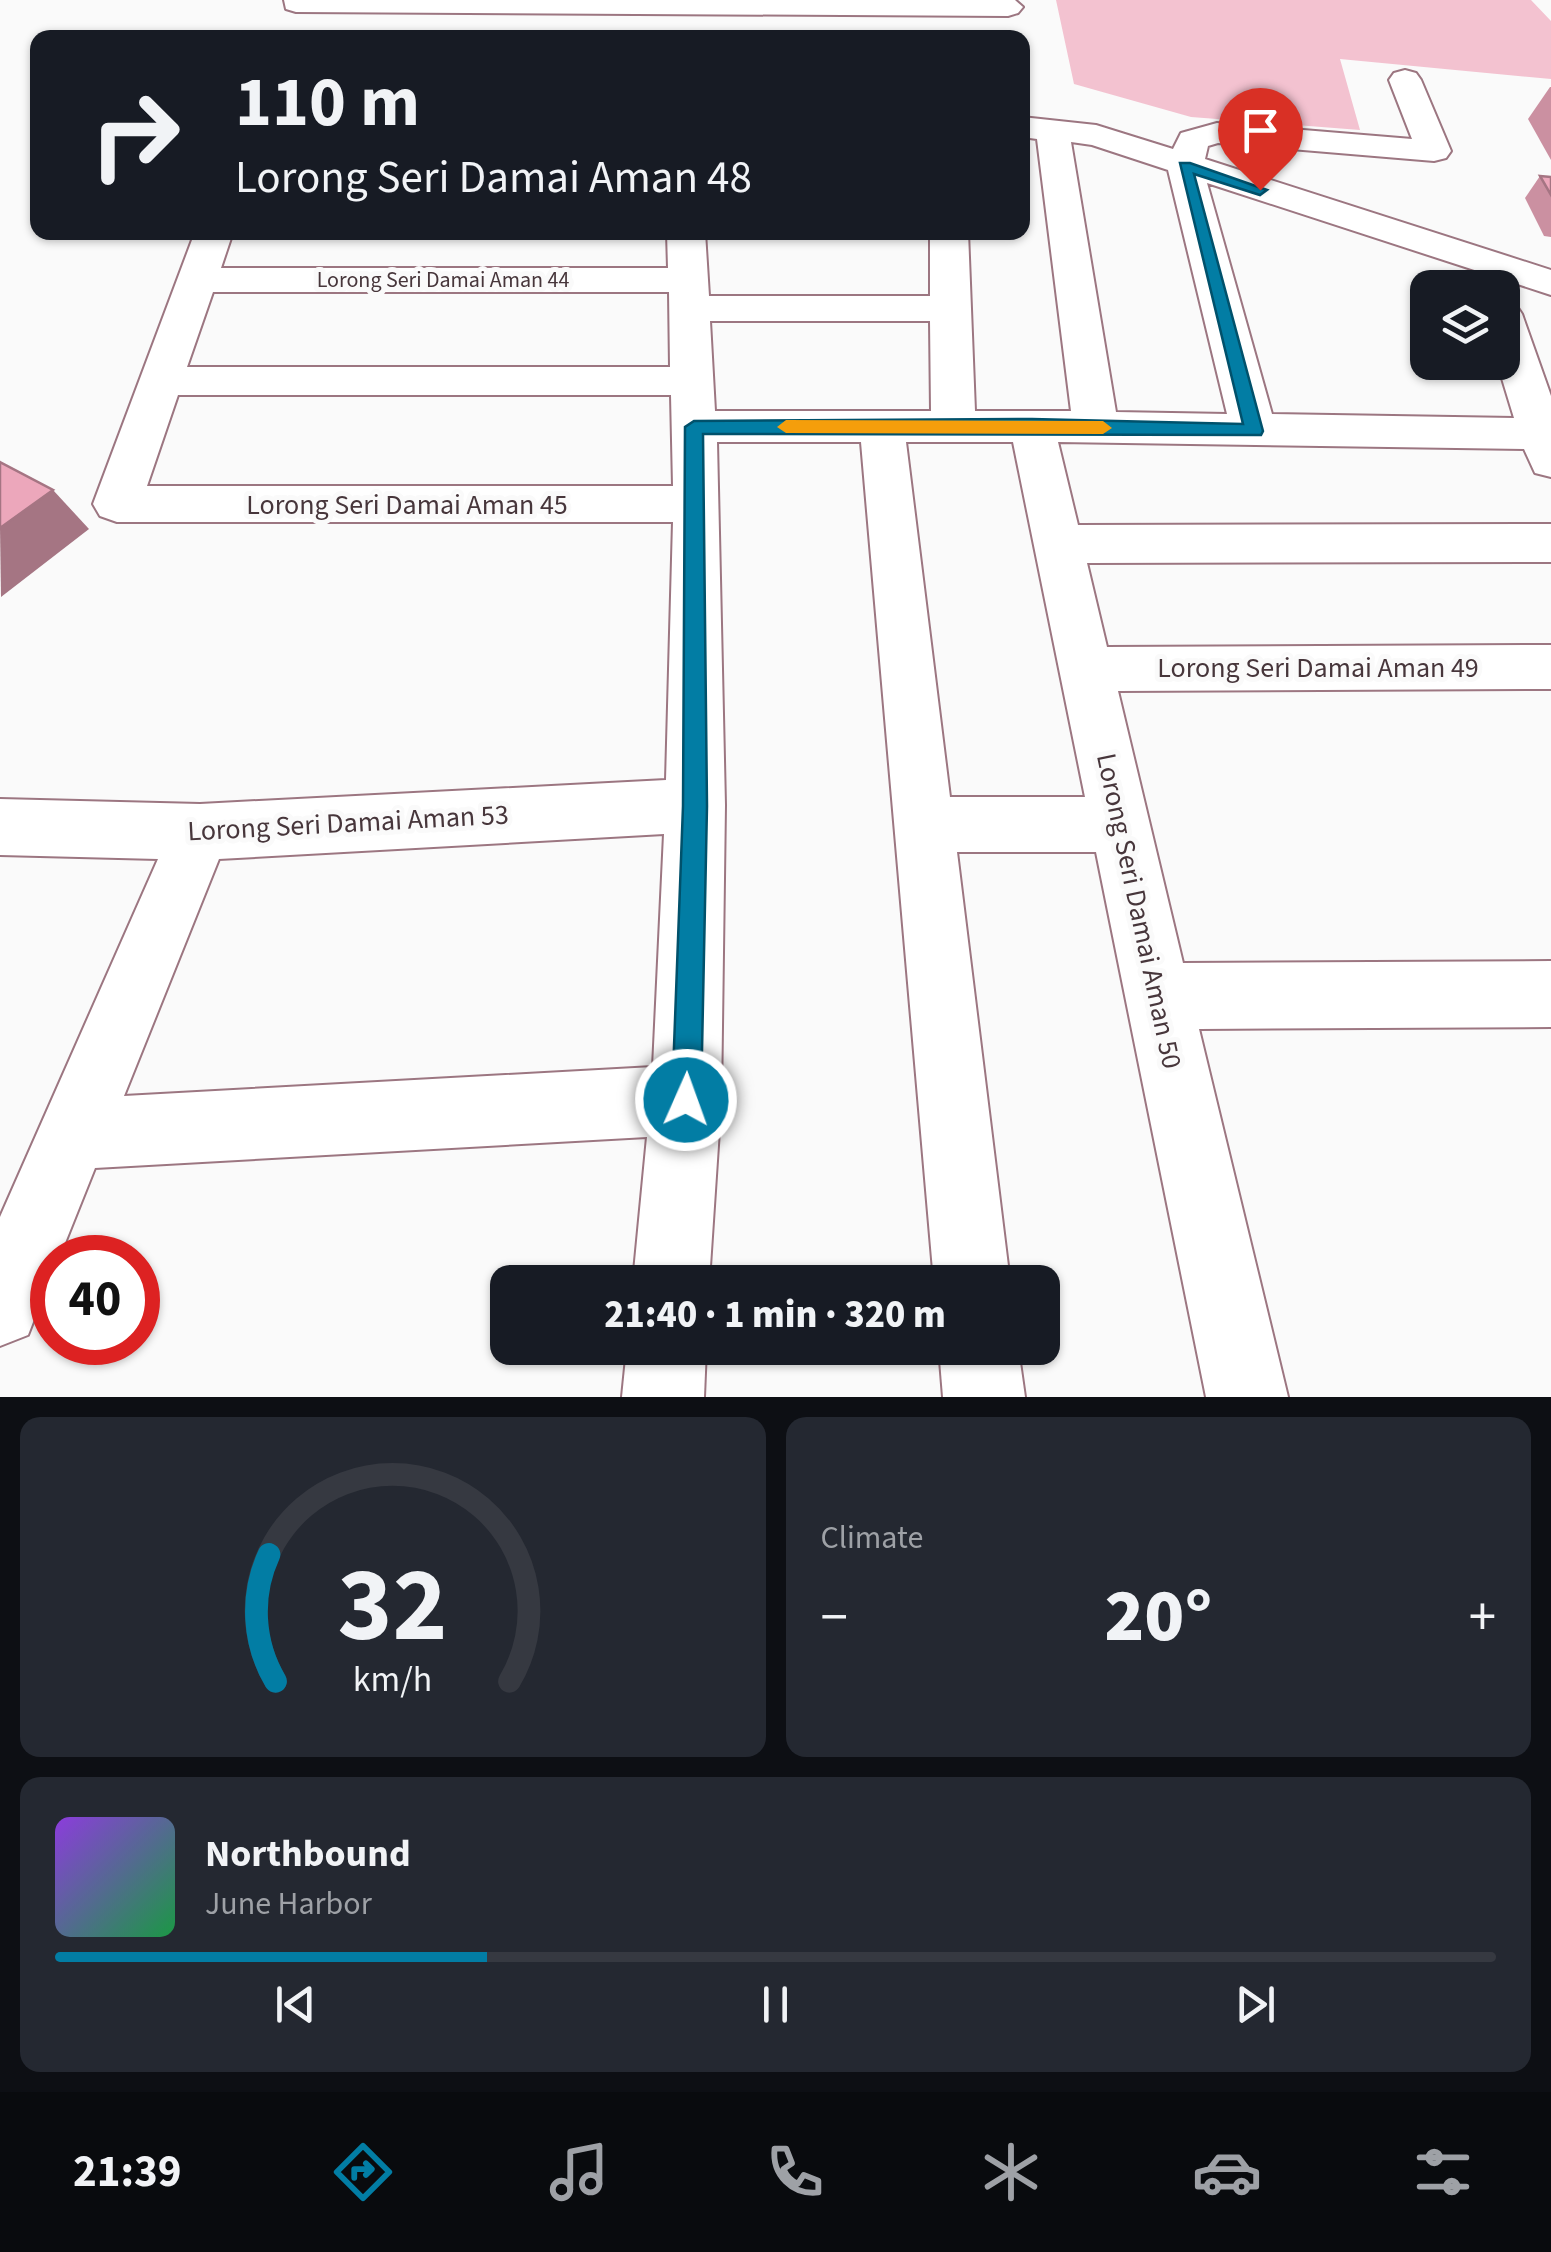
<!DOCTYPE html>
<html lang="en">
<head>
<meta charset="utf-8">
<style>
  :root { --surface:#171b24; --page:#242831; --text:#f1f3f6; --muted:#9ea1a6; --line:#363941; --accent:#027da4 }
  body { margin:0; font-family:"Source Sans 3",sans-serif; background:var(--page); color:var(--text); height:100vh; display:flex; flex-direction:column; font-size:38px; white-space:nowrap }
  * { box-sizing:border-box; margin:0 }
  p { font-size:32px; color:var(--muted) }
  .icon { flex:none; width:55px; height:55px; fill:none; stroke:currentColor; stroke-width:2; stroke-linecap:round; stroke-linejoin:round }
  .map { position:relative; height:1397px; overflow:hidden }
  .sheet { display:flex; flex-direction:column; gap:20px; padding:20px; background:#0d0f14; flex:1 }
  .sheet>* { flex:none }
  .hud { position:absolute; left:30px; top:30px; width:1000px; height:210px; border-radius:20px; box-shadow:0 2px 8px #0004; background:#171b24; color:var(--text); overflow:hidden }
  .tools { position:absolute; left:1410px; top:270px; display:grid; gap:20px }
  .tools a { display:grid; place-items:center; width:110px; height:110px; border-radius:20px; background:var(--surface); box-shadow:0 2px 8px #0004; font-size:50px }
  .speed { position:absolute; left:30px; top:1235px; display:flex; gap:20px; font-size:50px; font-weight:700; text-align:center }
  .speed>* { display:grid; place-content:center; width:130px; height:130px; border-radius:50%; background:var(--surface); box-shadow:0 2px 8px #0004; line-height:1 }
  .speed .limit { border:15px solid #d22; background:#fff; color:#111 }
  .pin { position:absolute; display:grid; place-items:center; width:85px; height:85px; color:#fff; margin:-102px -42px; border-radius:50% 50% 50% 0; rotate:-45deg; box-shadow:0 0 10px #0007 }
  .pin .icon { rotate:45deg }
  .me { position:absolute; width:110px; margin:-55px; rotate:2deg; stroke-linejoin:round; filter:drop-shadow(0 0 8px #0008) }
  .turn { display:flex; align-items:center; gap:35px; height:210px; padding:0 40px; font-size:45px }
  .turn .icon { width:130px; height:130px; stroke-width:2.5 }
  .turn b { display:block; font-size:70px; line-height:85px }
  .big { font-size:75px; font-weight:800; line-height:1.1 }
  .sheet .card { flex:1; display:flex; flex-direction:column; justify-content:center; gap:15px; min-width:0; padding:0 35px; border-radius:20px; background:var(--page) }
  .sheet .dial { align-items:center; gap:0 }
  .dial svg { height:260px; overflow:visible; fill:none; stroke:var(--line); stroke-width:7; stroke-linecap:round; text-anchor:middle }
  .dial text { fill:var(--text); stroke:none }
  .song { display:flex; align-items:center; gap:30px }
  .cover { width:120px; height:120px; border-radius:15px; background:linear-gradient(135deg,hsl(270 70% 55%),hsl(140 70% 35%)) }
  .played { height:10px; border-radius:5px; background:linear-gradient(90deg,var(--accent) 30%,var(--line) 30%) }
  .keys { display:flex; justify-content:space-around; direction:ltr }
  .heat { display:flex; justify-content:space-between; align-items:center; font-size:55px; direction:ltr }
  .sheet .tiles { flex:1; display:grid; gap:20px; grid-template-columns:1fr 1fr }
  .card:last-child { grid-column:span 2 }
  .trip { position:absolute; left:490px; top:1265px; width:570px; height:100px; border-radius:20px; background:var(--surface); box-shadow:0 2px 8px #0004; font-weight:800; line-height:100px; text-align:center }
  .dock { display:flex; height:160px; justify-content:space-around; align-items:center; background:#090b0e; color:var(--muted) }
  .dock .icon { width:70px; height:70px }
  .dock .current { color:var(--accent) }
  .dock b { font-size:45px; color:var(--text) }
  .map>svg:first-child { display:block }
</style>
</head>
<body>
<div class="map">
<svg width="1551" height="1397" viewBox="0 0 1551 1397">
  <rect width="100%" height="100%" fill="#fafafa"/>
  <path fill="#f3c2d0" d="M1056 0H1531L1551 21V79L1340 59 1360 130 1191 117 1074 84Z"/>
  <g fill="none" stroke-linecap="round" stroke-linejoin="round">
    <defs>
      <g id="minor">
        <path d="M284 0H1015L1023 7 1018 13 1008 16 296 12 286 9Z"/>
        <path d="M1405 70 1416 73 1421 80 1451 151 1446 158 1434 161 1218 143 1208 146 1205 159 1551 270V295L1207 183 1272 414 1514 418 1497 362H1502V301L1516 305 1522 314 1551 396V477L1535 473 1524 449 1058 442 1078 525 1551 524V562L1087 563 1107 647 1551 645V689L1118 691 1183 963 1551 961V1027L1199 1029 1288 1397H1206L1096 852H957L1010 1282H934L861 442H717L725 805 721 1100 709 1282H633L647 1137 95 1168 59 1258H52V1273L28 1335 0 1346V1217L158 859 0 855V799L200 804 666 780 673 522H117L100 516 93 504 195 232H233L221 268H668L667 232H705L709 296H930V232H968L975 411H1071L1037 139 1022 137V117L1096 125 1173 149 1181 133 1217 123 1412 139 1389 80 1394 73ZM1071 142 1092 145 1168 170 1227 414 1116 412ZM213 292H669L670 367H187ZM710 321H930L931 411H715ZM178 395H671L673 486H147ZM906 442H1013L1085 797H950ZM664 834 653 1067 124 1096 219 859Z"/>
        <path d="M627 1348H706L704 1397H622Z"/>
        <path d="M939 1348H1018L1025 1397H943Z"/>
      </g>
    </defs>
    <use href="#minor" stroke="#9c7681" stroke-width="4"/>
    <use href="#minor" fill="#fff" fill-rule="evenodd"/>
  </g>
  <g fill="#cb90a1">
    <path d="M1550 87H1551V160L1528 119Z"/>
    <path d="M1540 176 1551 177V237L1544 236 1525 198Z"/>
  </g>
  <path fill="#a57583" d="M53 490 89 529 1 597 0 528Z"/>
  <g fill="#eca7bb" stroke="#a57583" stroke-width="2.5">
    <path d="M1540 176 1551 177V195Z"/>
    <path d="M0 462 53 490 0 528Z"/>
  </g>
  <path fill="#027da4" stroke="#01516b" stroke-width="2.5" d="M1180 163H1190L1267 190 1260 195 1194 174 1263 431 1261 435 703 434 707 806 701 1100 697 1110 686 1114 676 1110 672 1100 683 806 685 427 694 421 1032 419 1243 424Z"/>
  <path fill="#f59e0b" d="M786 420 1103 421 1112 428 1103 434 786 433 777 427Z"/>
  <g text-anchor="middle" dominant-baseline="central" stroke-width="10" stroke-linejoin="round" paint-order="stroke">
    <g font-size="22" fill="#47363b" stroke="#fafafa">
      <text x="443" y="280">Lorong Seri Damai Aman 44</text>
    </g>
    <g font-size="28" fill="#47363b" stroke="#fafafa">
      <text x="407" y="505">Lorong Seri Damai Aman 45</text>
      <text x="1318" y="668">Lorong Seri Damai Aman 49</text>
      <text transform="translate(348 823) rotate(-3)">Lorong Seri Damai Aman 53</text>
      <text transform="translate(1139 911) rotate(78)">Lorong Seri Damai Aman 50</text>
    </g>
  </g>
</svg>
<div class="tools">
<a><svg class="icon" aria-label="layers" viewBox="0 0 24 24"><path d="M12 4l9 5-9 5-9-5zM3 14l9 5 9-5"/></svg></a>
</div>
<div class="speed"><div class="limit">40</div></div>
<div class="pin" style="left:1260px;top:190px;background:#d93025"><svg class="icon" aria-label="arrive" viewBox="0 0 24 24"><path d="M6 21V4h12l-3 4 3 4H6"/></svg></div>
<svg class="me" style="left:686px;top:1100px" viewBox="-20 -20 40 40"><circle r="17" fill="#027da4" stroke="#fff" stroke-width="3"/><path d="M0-11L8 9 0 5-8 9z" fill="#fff"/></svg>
<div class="trip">21:40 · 1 min · 320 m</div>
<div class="hud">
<div class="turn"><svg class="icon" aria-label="right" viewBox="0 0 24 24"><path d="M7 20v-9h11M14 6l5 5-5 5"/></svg><div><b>110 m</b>Lorong Seri Damai Aman 48</div></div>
</div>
</div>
<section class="sheet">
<div class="tiles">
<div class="card dial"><svg viewBox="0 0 100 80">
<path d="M14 69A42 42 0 1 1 86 69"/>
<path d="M14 69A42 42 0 0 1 12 30" stroke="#027da4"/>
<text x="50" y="56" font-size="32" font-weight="700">32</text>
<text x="50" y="72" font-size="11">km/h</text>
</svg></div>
<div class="card"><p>Climate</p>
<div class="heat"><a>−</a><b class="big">20°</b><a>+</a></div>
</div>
<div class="card">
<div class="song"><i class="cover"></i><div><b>Northbound</b><p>June Harbor</p></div></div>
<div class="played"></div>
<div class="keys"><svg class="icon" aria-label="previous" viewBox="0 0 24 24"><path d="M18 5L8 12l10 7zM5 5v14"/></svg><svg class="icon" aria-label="pause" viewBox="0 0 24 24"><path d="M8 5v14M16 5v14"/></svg><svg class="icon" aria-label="next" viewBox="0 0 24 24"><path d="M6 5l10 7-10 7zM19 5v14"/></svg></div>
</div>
</div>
</section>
<nav class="dock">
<b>21:39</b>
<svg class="icon current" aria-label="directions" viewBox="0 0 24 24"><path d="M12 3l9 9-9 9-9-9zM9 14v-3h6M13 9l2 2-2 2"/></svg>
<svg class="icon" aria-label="music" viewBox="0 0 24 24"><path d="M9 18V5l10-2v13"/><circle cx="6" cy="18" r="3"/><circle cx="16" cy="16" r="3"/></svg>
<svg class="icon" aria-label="phone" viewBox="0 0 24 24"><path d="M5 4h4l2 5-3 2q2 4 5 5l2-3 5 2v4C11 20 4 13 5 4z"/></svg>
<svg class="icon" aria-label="climate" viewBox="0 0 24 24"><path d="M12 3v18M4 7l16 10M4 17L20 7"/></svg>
<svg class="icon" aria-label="car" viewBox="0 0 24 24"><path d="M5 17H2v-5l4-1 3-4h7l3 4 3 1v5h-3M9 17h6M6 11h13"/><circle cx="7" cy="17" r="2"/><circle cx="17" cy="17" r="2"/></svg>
<svg class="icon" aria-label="filters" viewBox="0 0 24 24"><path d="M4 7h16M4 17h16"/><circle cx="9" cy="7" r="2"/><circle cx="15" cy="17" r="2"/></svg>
</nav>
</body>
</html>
